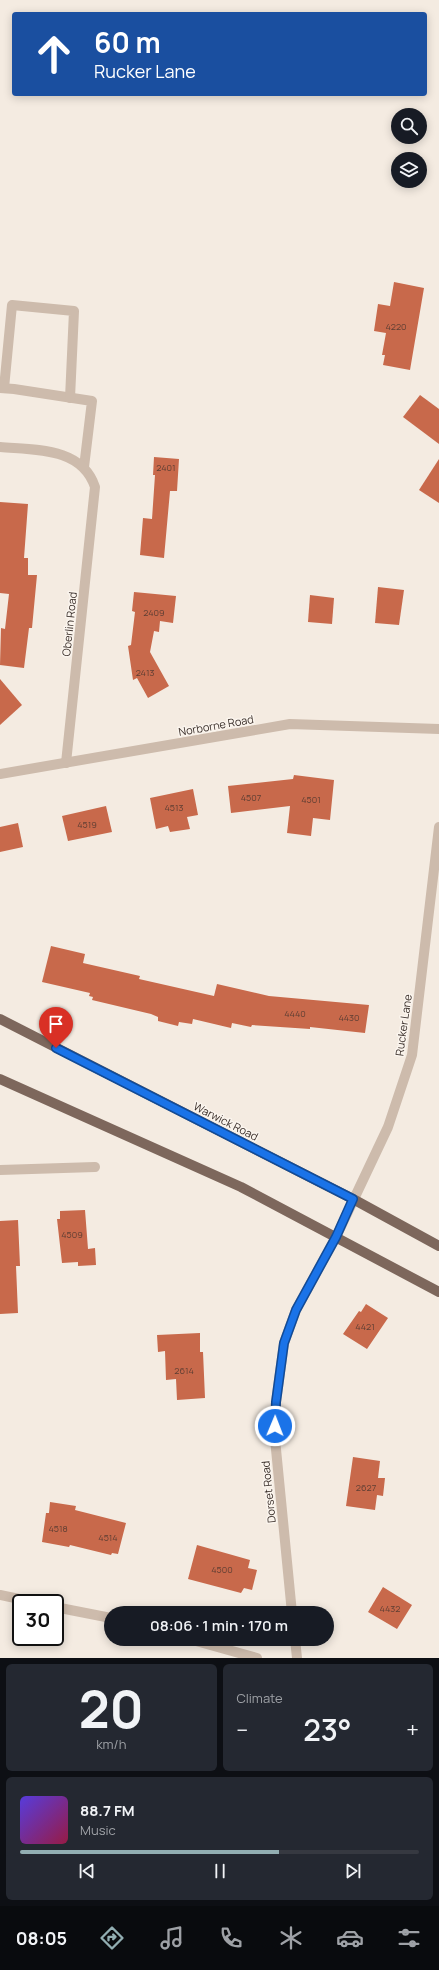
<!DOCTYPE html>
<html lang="en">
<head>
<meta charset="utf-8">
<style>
  :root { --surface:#171b24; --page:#242831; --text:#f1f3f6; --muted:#9ea1a6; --line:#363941; --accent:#92aeb2 }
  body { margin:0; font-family:Manrope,sans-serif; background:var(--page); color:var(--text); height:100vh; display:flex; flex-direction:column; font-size:15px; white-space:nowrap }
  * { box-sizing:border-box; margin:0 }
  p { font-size:13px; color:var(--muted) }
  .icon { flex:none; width:22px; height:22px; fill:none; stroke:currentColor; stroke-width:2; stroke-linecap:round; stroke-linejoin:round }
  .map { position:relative; height:1658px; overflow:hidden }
  .details { display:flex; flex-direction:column; gap:6px; padding:6px; background:#0d0f14; flex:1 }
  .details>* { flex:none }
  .banner { position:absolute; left:12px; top:12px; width:415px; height:84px; border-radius:4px; box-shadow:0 2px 10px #0003; background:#1a4fa0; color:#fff; overflow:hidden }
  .fabs { position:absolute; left:391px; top:108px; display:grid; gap:8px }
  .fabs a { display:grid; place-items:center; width:36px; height:36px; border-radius:50%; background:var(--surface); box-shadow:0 2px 10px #0003; font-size:20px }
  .speed { position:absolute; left:12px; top:1594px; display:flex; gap:8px; font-size:20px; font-weight:700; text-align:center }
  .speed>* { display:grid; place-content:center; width:52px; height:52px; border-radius:50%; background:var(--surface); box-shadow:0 2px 10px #0003; line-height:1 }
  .speed .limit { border:2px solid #111; border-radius:6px; background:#fff; color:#111 }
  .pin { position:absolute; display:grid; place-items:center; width:34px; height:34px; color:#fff; margin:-41px -17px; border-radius:50% 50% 50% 0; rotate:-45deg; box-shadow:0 0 4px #0007 }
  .pin .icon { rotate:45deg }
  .me { position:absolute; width:44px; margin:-22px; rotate:1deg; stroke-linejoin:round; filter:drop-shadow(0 0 3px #0008) }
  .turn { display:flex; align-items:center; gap:14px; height:84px; padding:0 16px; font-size:18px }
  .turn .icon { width:52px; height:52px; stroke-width:2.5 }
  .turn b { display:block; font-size:28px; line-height:34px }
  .big { font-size:30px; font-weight:600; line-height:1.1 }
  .details .card { flex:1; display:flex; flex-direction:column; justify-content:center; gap:6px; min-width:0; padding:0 14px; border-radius:6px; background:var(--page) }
  .details .dial { align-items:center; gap:0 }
  .dial b { font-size:52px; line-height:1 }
  .song { display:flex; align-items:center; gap:12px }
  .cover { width:48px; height:48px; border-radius:6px; background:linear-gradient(135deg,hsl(250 70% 55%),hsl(340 70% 35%)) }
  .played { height:4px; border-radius:2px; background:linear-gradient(90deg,var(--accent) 65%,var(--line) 65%) }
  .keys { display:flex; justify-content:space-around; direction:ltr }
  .heat { display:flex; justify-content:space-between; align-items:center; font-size:22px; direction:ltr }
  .details .tiles { flex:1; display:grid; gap:6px; grid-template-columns:1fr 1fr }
  .card:last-child { grid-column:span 2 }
  .trip { position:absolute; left:104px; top:1606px; width:230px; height:40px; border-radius:20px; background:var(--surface); box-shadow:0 2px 10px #0003; font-weight:600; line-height:40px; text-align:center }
  .dock { display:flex; height:64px; justify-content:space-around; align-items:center; background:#090b0e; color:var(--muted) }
  .dock .icon { width:28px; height:28px }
  .dock .active { color:var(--accent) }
  .dock b { font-size:18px; color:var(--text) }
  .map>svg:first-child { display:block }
</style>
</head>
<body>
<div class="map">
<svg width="439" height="1658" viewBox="0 0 439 1658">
  <rect width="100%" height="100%" fill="#f4ebe1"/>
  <g fill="#c8694b">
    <path d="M394 282 424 288 410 370 383 365 385 355H382L386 333 374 331 378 304 390 306Z"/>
    <path d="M420 395 439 409V444L403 417Z"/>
    <path d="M154 457 179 459 177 491H170L164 558 140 555 143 518 152 519 155 475H153Z"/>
    <path d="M439 459V503L419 490Z"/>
    <path d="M0 502 28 504 24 558H28V575H37L32 628H29L24 668 0 665 1 628 5 629 9 594 0 593Z"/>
    <path d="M378 587 404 590 399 625 375 623Z"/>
    <path d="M134 592 176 596 173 623 160 621 159 632 154 631 150 652 169 686 148 698 137 678 133 680 128 646 131 645 135 612 132 611Z"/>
    <path d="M310 595 334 598 332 624 308 622Z"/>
    <path d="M0 679 22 705 0 725Z"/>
    <path d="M294 775 334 780 330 820 313 818 311 836 287 833 290 806 231 813 228 786 293 779Z"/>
    <path d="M193 789 198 815 187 817 190 829 170 832 168 826 156 829 150 798Z"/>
    <path d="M106 806 112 832 68 841 62 816Z"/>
    <path d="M18 823 23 847 0 852V827Z"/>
    <path d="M51 946 85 954 83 963 140 976 139 979 214 996 217 984 269 996 369 1005 365 1033 310 1027V1029L252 1025 251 1027 232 1023 231 1028 193 1019 192 1024 179 1022 178 1026 158 1021V1017L151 1014 92 1000 93 997 89 996 90 993 42 982Z"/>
    <path d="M85 1210 88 1249 95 1248 96 1265 78 1266V1262L62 1263 57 1219H60V1211Z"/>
    <path d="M18 1220 20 1266H16L18 1313 0 1314V1221Z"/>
    <path d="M366 1304 388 1318 367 1349 343 1334 359 1311 361 1312Z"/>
    <path d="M200 1333V1352H203L205 1398 177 1400 176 1379 166 1380 165 1351 158 1352 157 1335Z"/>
    <path d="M353 1457 380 1461 378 1478H385L383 1496 377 1495 375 1510 346 1506Z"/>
    <path d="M50 1502 76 1506 75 1510 126 1523 118 1554 112 1553 111 1555 70 1545 69 1547 42 1542 46 1513H49Z"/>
    <path d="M197 1545 250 1560 248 1568 257 1570 252 1590 244 1588 241 1593 188 1579Z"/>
    <path d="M383 1587 412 1605 397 1629 368 1612Z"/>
  </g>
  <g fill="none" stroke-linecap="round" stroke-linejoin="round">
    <g stroke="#cdbbac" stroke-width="10">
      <path d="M0 388 14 389 92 401 84 467"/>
      <path d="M4 388 12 305 74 311 70 398"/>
      <path d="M0 447C35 450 82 447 95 487L66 763"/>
      <path d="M0 774 290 724 439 729"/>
      <path d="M0 1170 95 1167"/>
      <path d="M0 1595 38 1603"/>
      <path d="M55 1607 111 1618"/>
      <path d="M292 1613 275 1439 276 1402 284 1343 296 1310 336 1237 388 1127 412 1055 439 827"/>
      <path d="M189 1639 257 1658"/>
      <path d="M295 1639 297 1658"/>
    </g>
    <g stroke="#7d675c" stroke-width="10">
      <path d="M0 1019 353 1199 439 1246"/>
      <path d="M0 1079 241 1187 439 1292"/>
    </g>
  </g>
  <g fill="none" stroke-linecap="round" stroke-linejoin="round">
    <defs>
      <path id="route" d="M56 1048 353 1199 336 1237 296 1310 284 1343 276 1402 275 1426"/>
    </defs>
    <use href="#route" stroke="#114b97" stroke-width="10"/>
    <use href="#route" stroke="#1a73e8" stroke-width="7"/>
  </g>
  <g text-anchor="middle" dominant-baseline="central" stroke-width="3" stroke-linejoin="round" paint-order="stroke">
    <g font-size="9" fill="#5e3e33">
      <text x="396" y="326">4220</text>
      <text x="166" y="467">2401</text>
      <text x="154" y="612">2409</text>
      <text x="145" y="672">2413</text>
      <text x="251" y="797">4507</text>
      <text x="311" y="799">4501</text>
      <text x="174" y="807">4513</text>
      <text x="87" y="824">4519</text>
      <text x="295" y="1013">4440</text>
      <text x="349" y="1017">4430</text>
      <text x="72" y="1234">4509</text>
      <text x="365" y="1326">4421</text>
      <text x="184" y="1370">2614</text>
      <text x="366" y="1487">2627</text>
      <text x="58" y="1528">4518</text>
      <text x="108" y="1537">4514</text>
      <text x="222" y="1569">4500</text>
      <text x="390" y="1608">4432</text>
    </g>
    <g font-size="11" fill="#3b302b" stroke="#fbf5ee">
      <text transform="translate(69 624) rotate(-84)">Oberlin Road</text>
      <text transform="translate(216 725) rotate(-10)">Norborne Road</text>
      <text transform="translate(403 1025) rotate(-82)">Rucker Lane</text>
      <text transform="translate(226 1121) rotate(27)">Warwick Road</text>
      <text transform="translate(268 1492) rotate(-96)">Dorset Road</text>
    </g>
  </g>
</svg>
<div class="fabs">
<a><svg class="icon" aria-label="search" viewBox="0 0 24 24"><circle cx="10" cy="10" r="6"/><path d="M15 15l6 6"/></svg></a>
<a><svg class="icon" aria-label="layers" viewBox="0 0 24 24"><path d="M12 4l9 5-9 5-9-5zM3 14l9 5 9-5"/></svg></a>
</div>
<div class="speed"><div class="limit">30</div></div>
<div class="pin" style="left:56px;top:1048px;background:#d93025"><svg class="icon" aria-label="arrive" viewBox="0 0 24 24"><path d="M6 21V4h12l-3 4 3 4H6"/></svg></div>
<svg class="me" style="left:275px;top:1426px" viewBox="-20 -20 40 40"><circle r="17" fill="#1a73e8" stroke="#fff" stroke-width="3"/><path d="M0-11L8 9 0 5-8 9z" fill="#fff"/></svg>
<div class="trip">08:06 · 1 min · 170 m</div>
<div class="banner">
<div class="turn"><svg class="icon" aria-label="ahead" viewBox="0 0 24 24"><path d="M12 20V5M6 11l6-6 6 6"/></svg><div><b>60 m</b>Rucker Lane</div></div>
</div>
</div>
<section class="details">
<div class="tiles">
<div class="card dial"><b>20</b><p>km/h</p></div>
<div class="card"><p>Climate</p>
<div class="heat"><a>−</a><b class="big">23°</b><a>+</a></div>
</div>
<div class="card">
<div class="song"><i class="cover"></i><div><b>88.7 FM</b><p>Music</p></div></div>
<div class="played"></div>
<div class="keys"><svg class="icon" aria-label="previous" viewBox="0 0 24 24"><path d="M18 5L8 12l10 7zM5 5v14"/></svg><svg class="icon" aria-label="pause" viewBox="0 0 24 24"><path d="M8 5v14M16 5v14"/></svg><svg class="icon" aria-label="next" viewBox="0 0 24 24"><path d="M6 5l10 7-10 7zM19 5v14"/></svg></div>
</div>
</div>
</section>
<nav class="dock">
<b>08:05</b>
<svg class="icon active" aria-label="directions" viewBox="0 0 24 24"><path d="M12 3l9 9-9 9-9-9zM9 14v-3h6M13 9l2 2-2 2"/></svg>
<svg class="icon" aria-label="music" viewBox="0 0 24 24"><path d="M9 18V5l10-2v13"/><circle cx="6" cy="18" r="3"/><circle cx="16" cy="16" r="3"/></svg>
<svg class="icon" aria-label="phone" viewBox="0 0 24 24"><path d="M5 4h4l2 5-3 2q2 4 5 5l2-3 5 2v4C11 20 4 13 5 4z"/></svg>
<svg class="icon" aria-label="climate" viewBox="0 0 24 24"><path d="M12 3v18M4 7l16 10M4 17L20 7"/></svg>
<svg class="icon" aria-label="car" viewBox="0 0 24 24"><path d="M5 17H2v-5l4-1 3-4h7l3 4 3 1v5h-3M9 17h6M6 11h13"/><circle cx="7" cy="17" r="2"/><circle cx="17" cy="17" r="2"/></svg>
<svg class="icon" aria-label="filters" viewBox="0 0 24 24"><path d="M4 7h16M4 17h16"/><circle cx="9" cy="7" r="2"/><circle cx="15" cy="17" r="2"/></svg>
</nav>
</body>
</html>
